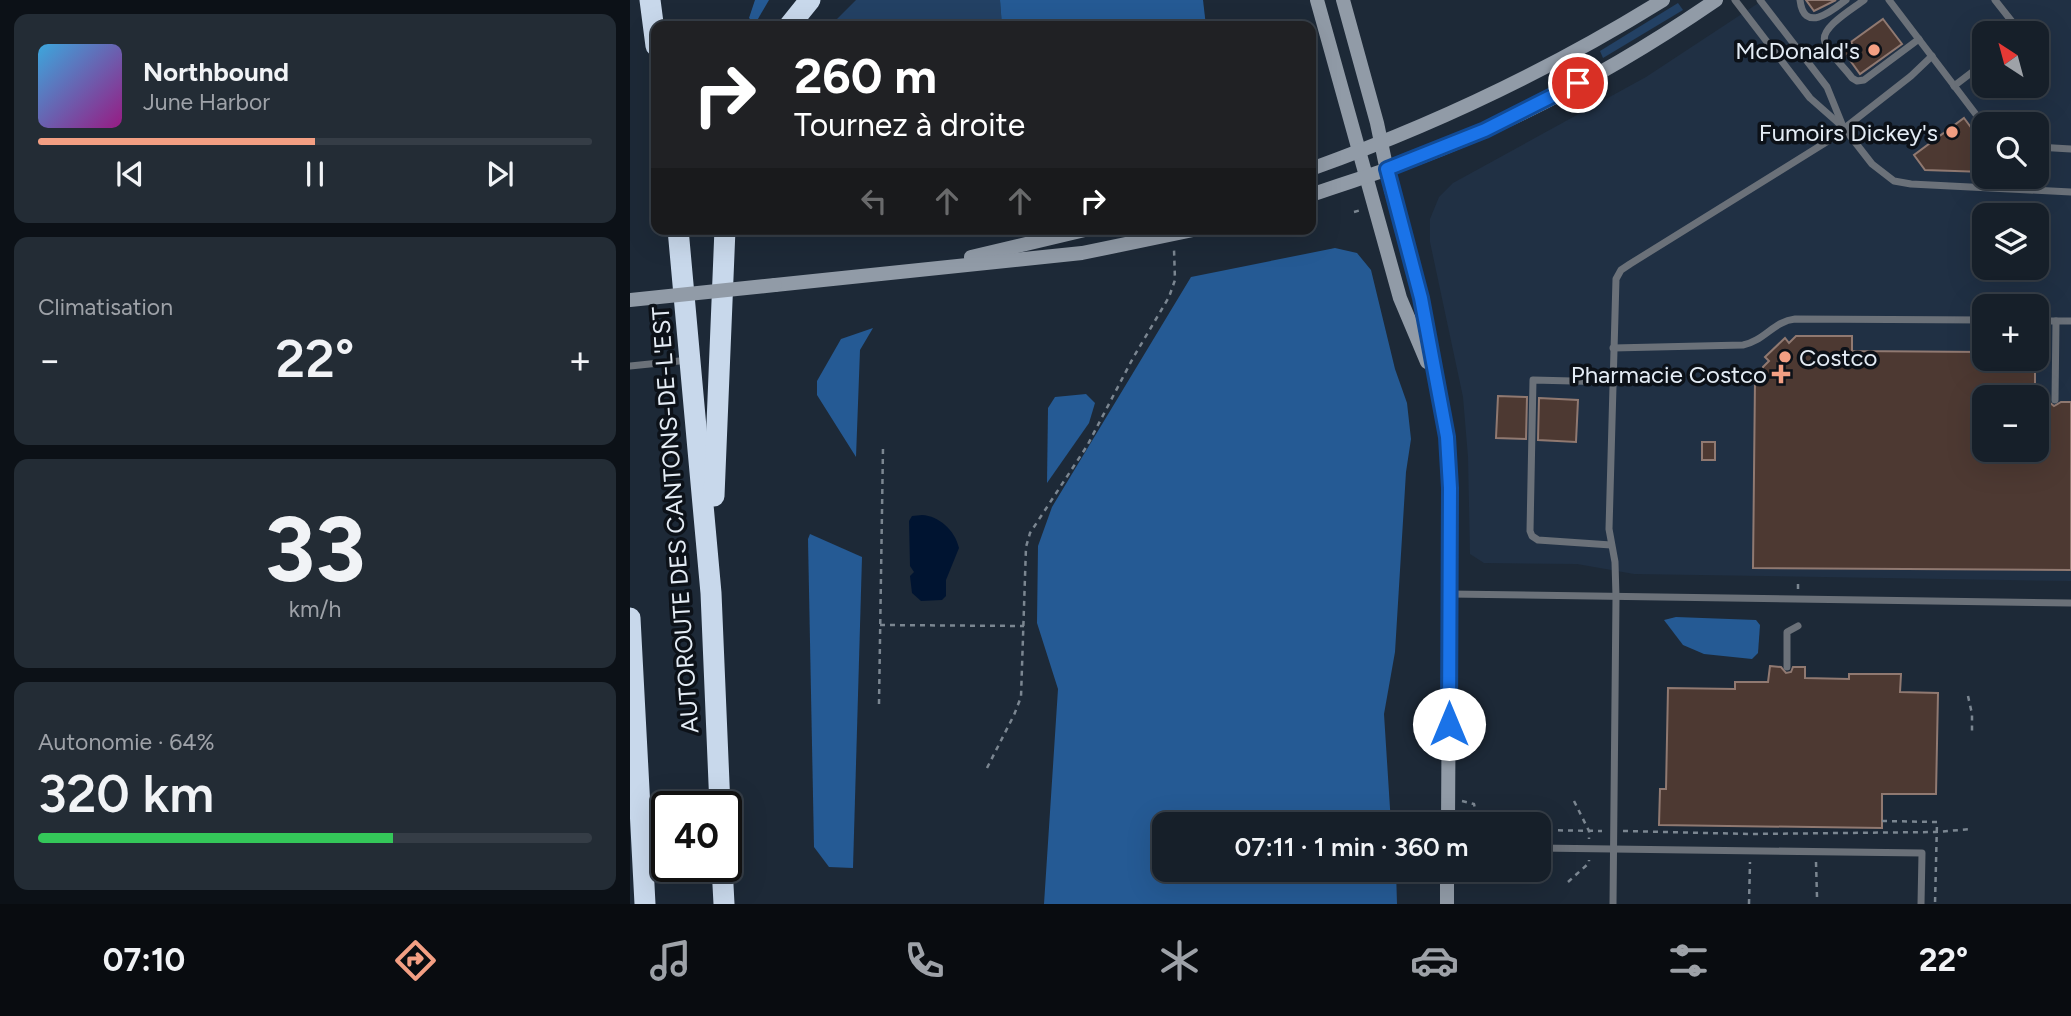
<!DOCTYPE html>
<html lang="fr">
<head>
<meta charset="utf-8">
<style>
  :root { --surface:#161f29; --page:#232c35; --text:#f1f3f6; --muted:#9ea2a8; --line:#353d46; --accent:#f39f83 }
  body { margin:0; font-family:Figtree,sans-serif; background:var(--page); color:var(--text); height:100vh; display:flex; flex-direction:column; font-size:26px; white-space:nowrap }
  * { box-sizing:border-box; margin:0 }
  p { font-size:23px; color:var(--muted) }
  .icon { flex:none; width:38px; height:38px; fill:none; stroke:currentColor; stroke-width:2; stroke-linecap:round; stroke-linejoin:round }
  .map { position:relative; flex:1; overflow:hidden }
  .details { display:flex; flex-direction:column; gap:14px; padding:14px; background:#0c1117; width:630px }
  .details>* { flex:none }
  .banner { position:absolute; left:21px; top:21px; width:665px; height:214px; border-radius:14px; box-shadow:0 7px 28px #0002,0 0 0 2px var(--line); background:#202124; color:#fff; overflow:hidden }
  .needle { width:46px; rotate:324deg }
  .tools { position:absolute; left:1342px; top:21px; display:grid; gap:14px }
  .tools a { display:grid; place-items:center; width:77px; height:77px; border-radius:14px; background:var(--surface); box-shadow:0 7px 28px #0002,0 0 0 2px var(--line); font-size:35px }
  .speed { position:absolute; left:21px; top:791px; display:flex; gap:14px; font-size:35px; font-weight:700; text-align:center }
  .speed>* { display:grid; place-content:center; width:91px; height:91px; border-radius:50%; background:var(--surface); box-shadow:0 7px 28px #0002,0 0 0 2px var(--line); line-height:1 }
  .speed .limit { border:4px solid #111; border-radius:10px; background:#fff; color:#111 }
  .pin { position:absolute; display:grid; place-items:center; width:60px; height:60px; color:#fff; margin:-30px; border:4px solid #fff; border-radius:50%; box-shadow:0 2px 7px #0007 }
  .me { position:absolute; width:77px; margin:-38px; rotate:0deg; stroke-linejoin:round; filter:drop-shadow(0 0 5px #0008) }
  .turn { display:flex; align-items:center; gap:24px; height:147px; padding:0 28px; font-size:32px }
  .turn .icon { width:91px; height:91px; stroke-width:2.5 }
  .turn b { display:block; font-size:49px; line-height:60px }
  .lanes { display:flex; align-items:center; height:66px; padding:0 28px; background:#0003; justify-content:center; gap:35px; direction:ltr }
  .lanes .off { opacity:.35 }
  .big { font-size:52px; font-weight:600; line-height:1.1 }
  .details .card { flex:1; display:flex; flex-direction:column; justify-content:center; gap:10px; min-width:0; padding:0 24px; border-radius:14px; background:var(--page) }
  .details .dial { align-items:center; gap:0 }
  .dial b { font-size:91px; line-height:1 }
  .song { display:flex; align-items:center; gap:21px }
  .cover { width:84px; height:84px; border-radius:10px; background:linear-gradient(135deg,hsl(200 70% 55%),hsl(310 70% 35%)) }
  .played { height:7px; border-radius:4px; background:linear-gradient(90deg,var(--accent) 50%,var(--line) 50%) }
  .keys { display:flex; justify-content:space-around; direction:ltr }
  .heat { display:flex; justify-content:space-between; align-items:center; font-size:38px; direction:ltr }
  .charge { height:10px; border-radius:5px; background:linear-gradient(90deg,#34c759 64%,var(--line) 0) }
  .trip { position:absolute; left:522px; top:812px; width:399px; height:70px; border-radius:14px; background:var(--surface); box-shadow:0 7px 28px #0002,0 0 0 2px var(--line); font-weight:600; line-height:70px; text-align:center }
  .dock { display:flex; height:112px; justify-content:space-around; align-items:center; background:#090c10; color:var(--muted) }
  .dock .icon { width:49px; height:49px }
  .dock .selected { color:var(--accent) }
  .dock b { font-size:32px; color:var(--text) }
  main { display:flex; flex:1; min-height:0 }
  .map>svg:first-child { display:block }
</style>
</head>
<body>
<main>
<section class="details">
<div class="card">
<div class="song"><i class="cover"></i><div><b>Northbound</b><p>June Harbor</p></div></div>
<div class="played"></div>
<div class="keys"><svg class="icon" aria-label="previous" viewBox="0 0 24 24"><path d="M18 5L8 12l10 7zM5 5v14"/></svg><svg class="icon" aria-label="pause" viewBox="0 0 24 24"><path d="M8 5v14M16 5v14"/></svg><svg class="icon" aria-label="next" viewBox="0 0 24 24"><path d="M6 5l10 7-10 7zM19 5v14"/></svg></div>
</div>
<div class="card"><p>Climatisation</p>
<div class="heat"><a>−</a><b class="big">22°</b><a>+</a></div>
</div>
<div class="card dial"><b>33</b><p>km/h</p></div>
<div class="card"><p>Autonomie · 64%</p><b class="big">320 km</b><div class="charge"></div></div>
</section>
<div class="map">
<svg width="1441" height="904" viewBox="0 0 1441 904">
  <rect width="100%" height="100%" fill="#1d2937"/>
  <path fill="#203044" fill-rule="evenodd" d="M1133 0H1441V581L1004 574 947 564 854 563 840 554 838 457 833 397 800 242V219L809 197 823 183 1016 77ZM1354 33H1407V86H1354ZM1354 124H1407V177H1354ZM1354 215H1407V268H1354ZM1354 306H1407V359H1354ZM1354 397H1407V450H1354Z"/>
  <g fill="#234164">
    <path d="M226 0H370L372 26H200Z"/>
    <path d="M1048 3 1053 10 973 58 970 51Z"/>
  </g>
  <g fill="#255a94">
    <path d="M125 0H139L125 24 119 18Z"/>
    <path d="M370 0H573L576 26H372Z"/>
    <path d="M705 248 727 253 741 270 765 369 777 403 781 439 776 472 765 652 754 714 761 824H534V870H766L767 904H414L428 689 407 623 408 546 422 507 561 277Z"/>
    <path d="M243 328 230 350 226 457 187 395V381L211 339Z"/>
    <path d="M456 394 465 403 459 423 417 483 418 408 425 397Z"/>
    <path d="M180 534 232 557 223 868 199 867 184 847 178 539Z"/>
    <path d="M1046 617 1126 620 1130 625 1128 653 1122 659 1074 654 1053 645 1034 620Z"/>
  </g>
  <path fill="#001431" d="M292 515C309 516 325 530 329 548L316 580V596L312 600 291 601 282 593 280 576 284 572 280 566 279 521 282 516Z"/>
  <g fill="#4d3932" stroke="#907971" stroke-width="2">
    <path d="M1176 0H1206L1184 11Z"/>
    <path d="M1253 19 1272 44 1230 74 1214 52 1223 45 1221 42Z"/>
    <path d="M1334 118 1354 145V172L1295 170 1284 155Z"/>
    <path d="M1166 336H1222V351L1354 352V359H1405V397H1354V450H1407V402H1419L1424 406 1431 402H1441V570L1123 568 1125 380H1133V367L1139 361 1135 357 1155 338 1159 343Z"/>
    <path d="M868 396 897 397 896 439 866 438Z"/>
    <path d="M909 398 948 400 946 442 908 440Z"/>
    <rect x="1072" y="442" width="13" height="18"/>
    <path d="M1140 666 1151 667 1156 673 1161 672 1163 667H1175V678L1219 679V674H1271L1270 692 1308 693 1306 794H1252V828L1029 825 1030 789H1036L1038 688 1105 689V682H1138Z"/>
  </g>
  <g fill="none" stroke-linecap="round" stroke-linejoin="round">
    <g stroke="#7b8691" stroke-width="2.5" stroke-dasharray="5 5" stroke-linecap="butt">
      <path d="M724 212 731 210"/>
      <path d="M1168 589V582"/>
      <path d="M250 625 394 626"/>
      <path d="M1338 696 1342 714V735"/>
      <path d="M249 704 253 447"/>
      <path d="M357 768 384 715 391 697 396 547 400 533 457 446 503 358 539 297 545 280 544 249"/>
      <path d="M832 801 844 804 848 824"/>
      <path d="M944 801 959 831V839"/>
      <path d="M1252 821 1307 822 1305 904"/>
      <path d="M908 830 972 831"/>
      <path d="M993 831 1120 834 1306 832 1342 829"/>
      <path d="M1186 862 1187 897"/>
      <path d="M938 882 959 863V860"/>
      <path d="M1119 904 1120 862"/>
    </g>
    <g stroke="#6b7179" stroke-width="7">
      <path d="M1105 0 1180 98 1214 128 1242 164 1264 181 1281 184 1441 192"/>
      <path d="M1130 0 1197 87 1212 124"/>
      <path d="M1170 0C1174 34 1202 11 1216 0"/>
      <path d="M1234 0C1224 8 1189 28 1195 42 1200 55 1214 67 1222 78L1227 81 1234 80 1289 39"/>
      <path d="M1259 0 1354 125"/>
      <path d="M1365 0 1391 33"/>
      <path d="M1324 86 1354 63"/>
      <path d="M1407 147 1441 149"/>
      <path d="M1407 321H1441"/>
      <path d="M983 348 1113 345C1134 341 1144 321 1165 319L1354 320"/>
      <path d="M0 366 59 360"/>
      <path d="M1425 400 1426 321"/>
      <path d="M981 545 908 540 902 536 900 531 903 380 982 382"/>
      <path d="M819 594 1441 603"/>
      <path d="M1157 667V632L1168 626"/>
      <path d="M908 848 1292 853 1291 904"/>
      <path d="M983 904 986 597 985 562 979 529 986 279 991 270 1000 264 1198 141 1281 76 1302 56"/>
    </g>
    <g stroke="#919ba7" stroke-width="14">
      <path d="M687 0 770 298 797 362"/>
      <path d="M713 0 747 123 761 190 791 298 816 429 820 496 818 824"/>
      <path d="M681 169C804 125 922 69 1033 0"/>
      <path d="M681 195C715 183 749 173 783 160 888 121 993 64 1086 0"/>
      <path d="M341 257 459 229"/>
      <path d="M145 285 452 253 568 229"/>
      <path d="M817 904V870"/>
    </g>
    <g stroke="#c8d8eb" stroke-width="21">
      <path d="M20 0 26 46"/>
      <path d="M159 26 180 0"/>
      <path d="M48 229 81 593 90 807"/>
      <path d="M84 496 95 229"/>
      <path d="M0 618 15 904"/>
      <path d="M92 866 94 904"/>
    </g>
    <path stroke="#919ba7" stroke-width="14" d="M0 300 145 285"/>
  </g>
  <g fill="none" stroke-linecap="round" stroke-linejoin="round">
    <defs>
      <path id="route" d="M819 724 820 488 817 437 791 298 757 169 855 130 948 83"/>
    </defs>
    <use href="#route" stroke="#114b97" stroke-width="18"/>
    <use href="#route" stroke="#1a73e8" stroke-width="12"/>
  </g>
  <g fill="#f39f83" stroke="#0c1118" stroke-width="2.5">
    <circle cx="1244" cy="50" r="7"/>
    <circle cx="1322" cy="132" r="7"/>
    <circle cx="1155" cy="357" r="7"/>
    <path d="M1147.5 363.5h7v7h7v7h-7v7h-7v-7h-7v-7h7z"/>
  </g>
  <g text-anchor="middle" dominant-baseline="central" stroke-width="7" stroke-linejoin="round" paint-order="stroke">
    <g font-size="24" fill="#e4ecf5" stroke="#0c1118" text-anchor="end">
      <text x="1230" y="50">McDonald's</text>
      <text x="1308" y="132">Fumoirs Dickey's</text>
      <text x="1169" y="357" text-anchor="start">Costco</text>
      <text x="1137" y="374">Pharmacie Costco</text>
    </g>
    <g font-size="24" fill="#e4ecf5" stroke="#0c1118">
      <text transform="translate(45 520) rotate(-94)">AUTOROUTE DES CANTONS-DE-L'EST</text>
    </g>
  </g>
</svg>
<div class="tools">
<a><svg class="needle" viewBox="-14 -14 28 28"><path d="M0-13l5 13h-10z" fill="#e53935"/><path d="M0 13l5-13h-10z" fill="#9ea2a8"/></svg></a>
<a><svg class="icon" aria-label="search" viewBox="0 0 24 24"><circle cx="10" cy="10" r="6"/><path d="M15 15l6 6"/></svg></a>
<a><svg class="icon" aria-label="layers" viewBox="0 0 24 24"><path d="M12 4l9 5-9 5-9-5zM3 14l9 5 9-5"/></svg></a>
<a>+</a>
<a>−</a>
</div>
<div class="speed"><div class="limit">40</div></div>
<div class="pin" style="left:948px;top:83px;background:#d93025"><svg class="icon" aria-label="arrive" viewBox="0 0 24 24"><path d="M6 21V4h12l-3 4 3 4H6"/></svg></div>
<svg class="me" style="left:819px;top:724px" viewBox="-20 -20 40 40"><circle r="19" fill="#fff"/><path d="M0-13L10 11 0 6-10 11z" fill="#1a73e8"/></svg>
<div class="trip">07:11 · 1 min · 360 m</div>
<div class="banner">
<div class="turn"><svg class="icon" aria-label="right" viewBox="0 0 24 24"><path d="M7 20v-9h11M14 6l5 5-5 5"/></svg><div><b>260 m</b>Tournez à droite</div></div>
<div class="lanes"><svg class="icon off" aria-label="left" viewBox="0 0 24 24"><path d="M17 20v-9H6M10 6l-5 5 5 5"/></svg><svg class="icon off" aria-label="ahead" viewBox="0 0 24 24"><path d="M12 20V5M6 11l6-6 6 6"/></svg><svg class="icon off" aria-label="ahead" viewBox="0 0 24 24"><path d="M12 20V5M6 11l6-6 6 6"/></svg><svg class="icon" aria-label="right" viewBox="0 0 24 24"><path d="M7 20v-9h11M14 6l5 5-5 5"/></svg></div>
</div>
</div>
</main>
<nav class="dock">
<b>07:10</b>
<svg class="icon selected" aria-label="directions" viewBox="0 0 24 24"><path d="M12 3l9 9-9 9-9-9zM9 14v-3h6M13 9l2 2-2 2"/></svg>
<svg class="icon" aria-label="music" viewBox="0 0 24 24"><path d="M9 18V5l10-2v13"/><circle cx="6" cy="18" r="3"/><circle cx="16" cy="16" r="3"/></svg>
<svg class="icon" aria-label="phone" viewBox="0 0 24 24"><path d="M5 4h4l2 5-3 2q2 4 5 5l2-3 5 2v4C11 20 4 13 5 4z"/></svg>
<svg class="icon" aria-label="climate" viewBox="0 0 24 24"><path d="M12 3v18M4 7l16 10M4 17L20 7"/></svg>
<svg class="icon" aria-label="car" viewBox="0 0 24 24"><path d="M5 17H2v-5l4-1 3-4h7l3 4 3 1v5h-3M9 17h6M6 11h13"/><circle cx="7" cy="17" r="2"/><circle cx="17" cy="17" r="2"/></svg>
<svg class="icon" aria-label="filters" viewBox="0 0 24 24"><path d="M4 7h16M4 17h16"/><circle cx="9" cy="7" r="2"/><circle cx="15" cy="17" r="2"/></svg>
<b>22°</b>
</nav>
</body>
</html>
